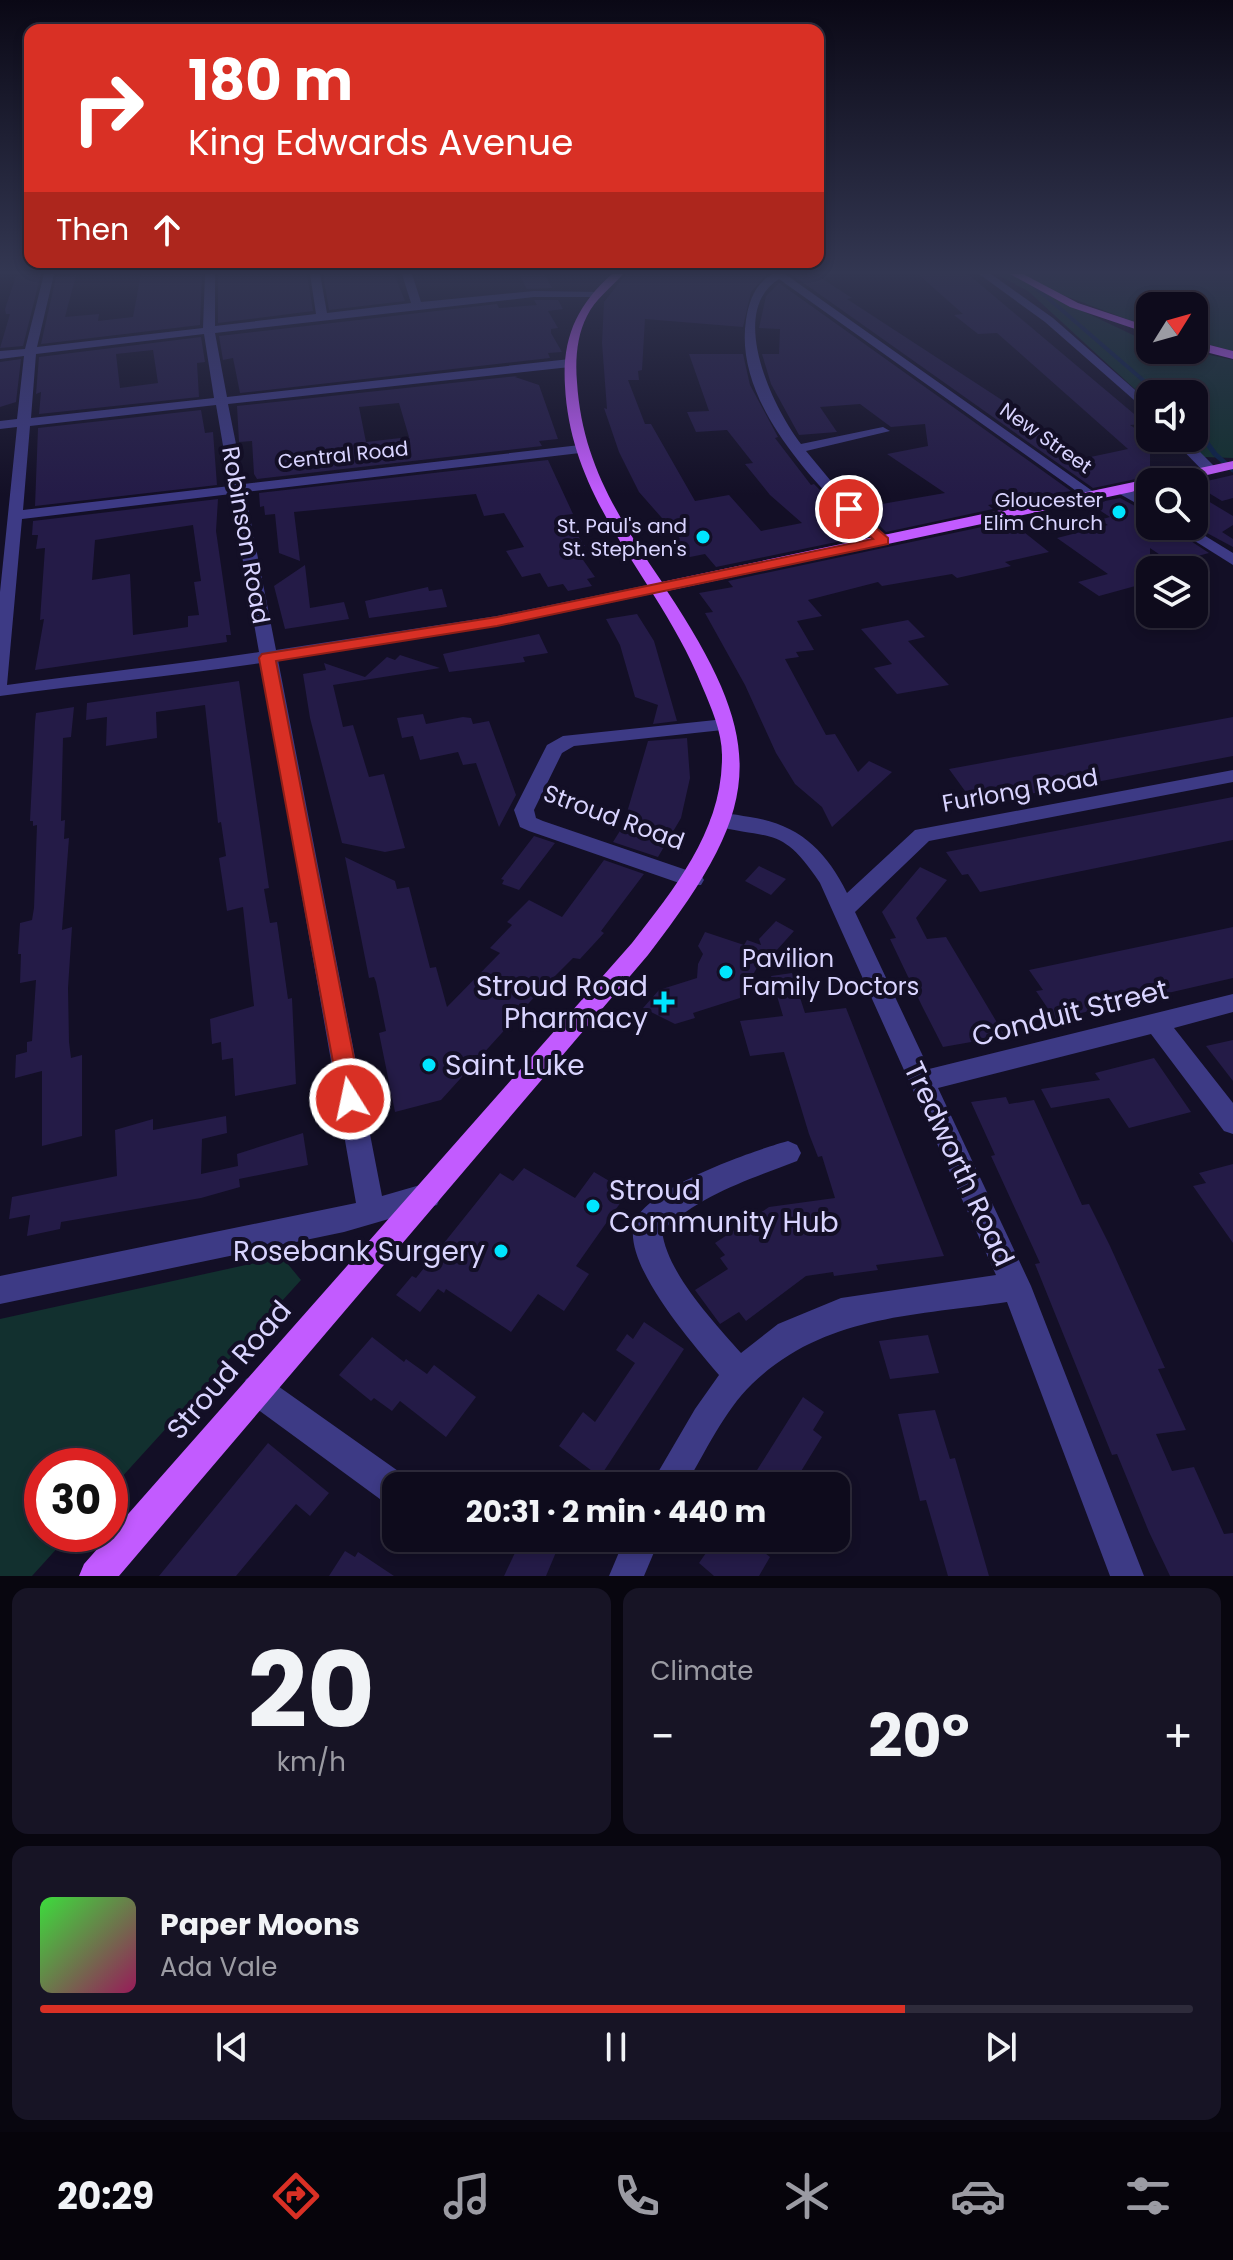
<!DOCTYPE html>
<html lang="en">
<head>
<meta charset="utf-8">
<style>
  :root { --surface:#0e0b1c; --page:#171425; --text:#f1f3f6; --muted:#9b9ba3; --line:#2e2b3b; --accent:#d93025 }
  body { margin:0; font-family:Poppins,sans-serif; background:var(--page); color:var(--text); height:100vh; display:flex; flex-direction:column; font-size:30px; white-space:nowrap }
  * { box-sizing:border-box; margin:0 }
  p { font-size:26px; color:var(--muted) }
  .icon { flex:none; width:44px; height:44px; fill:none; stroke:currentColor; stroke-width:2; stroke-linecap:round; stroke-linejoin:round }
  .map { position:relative; height:1576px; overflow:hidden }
  .panel { display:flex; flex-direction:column; gap:12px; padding:12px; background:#08060f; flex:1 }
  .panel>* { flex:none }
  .guide { position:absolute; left:24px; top:24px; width:800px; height:244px; border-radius:16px; box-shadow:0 4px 12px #0003,0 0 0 2px var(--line); background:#d93025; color:#fff; overflow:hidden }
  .needle { width:52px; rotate:53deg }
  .buttons { position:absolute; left:1136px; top:292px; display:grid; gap:16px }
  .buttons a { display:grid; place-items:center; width:72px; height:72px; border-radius:16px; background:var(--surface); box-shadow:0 4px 12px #0003,0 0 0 2px var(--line); font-size:40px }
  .speed { position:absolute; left:24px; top:1448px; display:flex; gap:16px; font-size:40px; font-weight:700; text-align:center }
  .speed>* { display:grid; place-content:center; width:104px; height:104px; border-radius:50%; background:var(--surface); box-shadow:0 4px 12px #0003,0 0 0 2px var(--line); line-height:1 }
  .speed .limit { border:12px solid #d22; background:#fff; color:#111 }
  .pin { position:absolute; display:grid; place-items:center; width:68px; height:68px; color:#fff; margin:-34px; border:4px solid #fff; border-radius:50%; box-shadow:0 2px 8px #0007 }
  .me { position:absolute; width:88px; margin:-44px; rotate:350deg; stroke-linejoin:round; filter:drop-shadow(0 0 6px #0008) }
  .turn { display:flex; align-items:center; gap:28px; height:168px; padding:0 32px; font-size:36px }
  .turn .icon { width:104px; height:104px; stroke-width:2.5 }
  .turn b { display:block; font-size:56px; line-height:68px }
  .then { display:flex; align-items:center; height:76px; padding:0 32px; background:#0003; gap:16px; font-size:30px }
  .big { font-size:60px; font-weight:700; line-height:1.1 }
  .panel .card { flex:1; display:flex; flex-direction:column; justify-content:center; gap:12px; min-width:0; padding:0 28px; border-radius:16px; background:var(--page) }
  .panel .dial { align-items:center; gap:0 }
  .dial b { font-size:104px; line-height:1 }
  .song { display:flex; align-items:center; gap:24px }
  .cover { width:96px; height:96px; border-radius:12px; background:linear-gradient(135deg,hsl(120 70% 55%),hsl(330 70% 35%)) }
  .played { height:8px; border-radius:4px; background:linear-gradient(90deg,var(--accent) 75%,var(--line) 75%) }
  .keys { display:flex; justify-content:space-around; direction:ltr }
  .heat { display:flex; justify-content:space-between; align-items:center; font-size:44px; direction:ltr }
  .panel .tiles { flex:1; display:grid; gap:12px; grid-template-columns:1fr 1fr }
  .card:last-child { grid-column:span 2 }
  .trip { position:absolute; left:382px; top:1472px; width:468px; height:80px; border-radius:16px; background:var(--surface); box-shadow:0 4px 12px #0003,0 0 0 2px var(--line); font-weight:700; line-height:80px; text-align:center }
  .tabs { display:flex; height:128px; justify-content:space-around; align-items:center; background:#06040b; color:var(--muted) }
  .tabs .icon { width:56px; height:56px }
  .tabs .current { color:var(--accent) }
  .tabs b { font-size:36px; color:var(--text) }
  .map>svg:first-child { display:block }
</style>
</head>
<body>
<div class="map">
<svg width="1233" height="1576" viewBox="0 0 1233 1576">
  <rect width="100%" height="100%" fill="#130f26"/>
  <g fill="#12302f">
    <path d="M996 274H1233V351L1194 341V306H1150V328L1050 290 1055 298 1150 343V350H1187L1233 360V458L1204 457 1177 438H1194V394H1150V403L1028 291Z"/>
    <path d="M282 1257 301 1280 110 1490V1466H42V1534H70L32 1576H0V1319Z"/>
  </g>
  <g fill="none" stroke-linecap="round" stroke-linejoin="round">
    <g stroke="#0c2248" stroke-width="4">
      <path d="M1034 286 1159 394"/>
      <path d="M1194 424 1196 427"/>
    </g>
    <path stroke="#0c2248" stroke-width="5" d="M1194 425 1215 454 1233 470"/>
  </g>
  <g fill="#241b47" fill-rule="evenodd">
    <path d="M41 274 23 346 0 348 10 314H6L5 309 16 276Z"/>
    <path d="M141 274H202L200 325 41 344 56 277 76 275 65 317 99 314 98 321 133 317Z"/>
    <path d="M218 274H307L313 311 218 323Z"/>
    <path d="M323 274H394L405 301 329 310Z"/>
    <path d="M519 274H544L552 288 527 289Z"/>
    <path d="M626 274H767L751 292 743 327 645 319 642 370 638 371 639 380H628L645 424H651L695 501 729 495 761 531 802 523 770 495 745 464 753 463 727 430 696 432 687 412 709 411 689 354H743L750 385 778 437 775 438 811 485 814 484 865 536 716 567 705 554 690 557 671 534H676L639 492 619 452 604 408 607 409 602 343 604 302Z"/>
    <path d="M791 274H815L852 298 847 299 1028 417 1025 418 1035 425 1031 426 1081 459 1128 449 997 333 978 334 954 315 963 314 918 274H968L1146 424 1130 425 1150 438V476L1093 488Z"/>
    <path d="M779 283 1071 491 988 505 993 509 886 532 834 480 848 478 876 505 945 493 887 454 928 446 925 424 891 427 860 404 820 407 837 432 799 435 771 384 762 354H779L780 329 759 328 766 296Z"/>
    <path d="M534 300H558L563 309 548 311 558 328 551 329V333L562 352 548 353 550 358 240 393 233 358 223 360 219 336 497 304 499 308 537 305Z"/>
    <path d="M201 337 205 362 197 363 199 397 39 414 41 392 36 394 39 357ZM153 350 158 383 120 388 116 354Z"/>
    <path d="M21 359 16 402 0 407V362Z"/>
    <path d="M518 376 515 377 539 385 558 439 539 441 542 446 257 479 254 474 252 441 239 442 237 406ZM399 403 409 437 366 442 359 407Z"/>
    <path d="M201 410 205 433 213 432 217 485 35 506 38 428Z"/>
    <path d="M548 460 573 514 564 515 585 546 579 547 586 557H581L595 577 587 579 592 586 568 591 563 584 548 587 540 573 522 577 506 551 524 547 504 513 484 516 476 494 294 512 300 561 279 553 275 514 265 515 264 506 260 507 259 493Z"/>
    <path d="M1233 475V498L1222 501 1194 484Z"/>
    <path d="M1120 498 1150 514V526H1168L1209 553 1172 563 1150 548V582L1099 596 1078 582 1108 574 1057 538 1108 525 1099 520 1110 517 1090 504Z"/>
    <path d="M218 499 216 531 231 635H226L227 642 35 670 44 619 40 620 45 548 36 549 38 535H32L33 521ZM193 525 201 581 194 582 199 615 188 616V627L133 635 130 574 92 580 95 540Z"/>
    <path d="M1208 501 1233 516V525L1222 532 1233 539V547L1194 526V505Z"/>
    <path d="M1010 521 1049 552 1005 562 1011 566 957 578 952 574 882 586 878 582 808 600 822 616 797 621 814 650 796 652 799 657 785 659 826 735 835 734 858 772 869 761 892 772 832 827 822 807 795 784 776 753 745 685 705 613 713 612 699 593 733 587 728 581Z"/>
    <path d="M305 565 310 608 344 602 349 619 285 629 274 586Z"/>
    <path d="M428 587 429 591 442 589 447 607 369 618 365 601Z"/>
    <path d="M637 614 654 641 677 721 653 724 658 705 635 697 620 645 606 619Z"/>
    <path d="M908 620 925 637 908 641 949 685 897 694 874 668 892 664 861 629Z"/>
    <path d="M539 634 548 653 523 657 525 662 449 672 443 654Z"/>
    <path d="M400 655 440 668 333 685 343 727 353 725 369 777 384 774 405 848 385 852 342 843 310 718 303 674 326 670 324 663 365 677 387 657 395 660Z"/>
    <path d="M239 681 269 888 264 889 270 923 277 922 288 999 292 998 296 1084 235 1096 233 1058 222 1060 221 1042 212 1044 210 1019 254 1006 243 907 227 911 219 858 226 856 221 822 218 823 205 705 156 712 157 738 106 746 107 717 86 720 87 703Z"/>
    <path d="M74 707 71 737 63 738 61 821 65 820 64 839 69 838 62 930 72 927 68 988 69 1042 71 1058 82 1055V1136L42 1146V1071L15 1078 16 1055 27 1052V1042L32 1041 36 980 20 983 21 954H18L20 923 32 920 34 908 37 825 33 826V821H30L35 722 36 713Z"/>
    <path d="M423 714 426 724 463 717 471 718 473 724 489 721 516 795 499 827 476 763 463 765 458 752 420 760 413 736 402 738 397 718Z"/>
    <path d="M1233 717V756L1049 791 973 802 949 769Z"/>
    <path d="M687 738 690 778 681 818 658 857 613 842 623 826 648 741Z"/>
    <path d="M1233 797V840L980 892 968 874 962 875 946 852Z"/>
    <path d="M534 836 555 843 519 890 502 884 504 880 501 879Z"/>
    <path d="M345 857 395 881 397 889 409 887 430 968 436 967 447 1007 500 953 490 948 512 925 507 922 529 900 562 917 604 860 644 874 601 931 604 933 580 959 573 958 538 993 441 1100 395 1112 379 1033 386 1031 376 982 374 977 369 978Z"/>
    <path d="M759 866 786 879 771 895 745 881Z"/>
    <path d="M920 867 947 880 916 918 927 939 946 937 1005 1036 943 1047 922 1006 890 939 896 938 882 912Z"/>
    <path d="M776 921 794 931 766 962 764 955 740 998 693 1013 695 1018 675 1024 643 1008 659 990 697 978 698 964 703 954 698 946 705 932 744 945 747 940 761 945 759 939Z"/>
    <path d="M1233 927V978L1055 1019 1036 991 1043 990 1029 970Z"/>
    <path d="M792 973 805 1013 846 1008 944 1256 876 1265 878 1270 834 1276 833 1272 806 1276 746 1321 739 1312 720 1324 695 1290 728 1269 720 1258 725 1255 715 1243 769 1207 835 1198 822 1156 818 1157 809 1134 784 1052 750 1056 740 1021 783 1016 771 976Z"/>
    <path d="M1233 1040V1081L1206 1046Z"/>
    <path d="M1154 1058 1191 1112 1129 1128 1109 1098 1051 1108 1041 1089 1100 1080 1095 1073Z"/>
    <path d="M1006 1097 1009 1104 1034 1100 1082 1205 1089 1204 1110 1246 1165 1368 1158 1369 1186 1430 1156 1434 1172 1471 1194 1467 1224 1534 1233 1533V1576H1170L1149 1532 1117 1454 1112 1455 1035 1264 1040 1263 991 1156 995 1155 971 1102Z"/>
    <path d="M226 1116 227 1133 202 1139 201 1174 238 1166 237 1154 303 1133 308 1165 239 1179 240 1187 201 1198 61 1222 60 1229 27 1236 30 1215 9 1219 12 1197 117 1176 115 1130 153 1119V1130Z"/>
    <path d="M1233 1164V1243L1193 1186 1206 1183 1199 1173Z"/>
    <path d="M524 1168 575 1198 594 1172 628 1192 576 1266 589 1274 564 1311 538 1294 511 1332 446 1289 444 1293 438 1289 420 1312 396 1295 412 1276 416 1278 500 1173 513 1181Z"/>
    <path d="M644 1322 684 1349 600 1477 559 1446 583 1412 595 1422 635 1363 616 1350 627 1334 633 1339Z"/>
    <path d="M928 1335 939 1373 890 1379 879 1341Z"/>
    <path d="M372 1337 404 1362 406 1359 427 1374 434 1365 476 1397 446 1437 400 1401 392 1411 374 1398 371 1401 339 1375Z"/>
    <path d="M803 1397 824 1412 813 1430 822 1437 792 1486H747Z"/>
    <path d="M935 1410 950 1459 955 1458 989 1576H948L926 1500 920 1501 898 1414Z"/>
    <path d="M268 1443 329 1493 310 1516 296 1504 236 1576H159Z"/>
    <path d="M522 1538H562L546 1576H504Z"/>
    <path d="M693 1538H761L756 1546 770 1557 759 1576H714L699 1563 708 1550Z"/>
    <path d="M345 1551 355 1557 358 1552 394 1576H329Z"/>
  </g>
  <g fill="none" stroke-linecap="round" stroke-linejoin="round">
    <g fill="#3d3a85" fill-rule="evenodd">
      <path d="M44 274H54L37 347 203 328 205 274H215V326L316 314 310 274H320L327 313 411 303 402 274H412L421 302 534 291 599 292V296L595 297H534L215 333 227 397 570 359 576 363 570 367 228 404 244 484 580 445 587 449 580 453 245 492 276 650 497 616 657 583 665 588 657 593 497 626 278 660 382 1196 427 1183 437 1187 441 1196 437 1205 344 1232 0 1304V1276L356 1203 261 663C174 676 87 684 0 696V592L17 427 0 429V421L17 419 24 356 0 359V351L25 349ZM204 334 214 398 31 418 36 354ZM216 405 230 486 23 510 30 426ZM231 494 259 652C175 665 91 673 7 685L22 519Z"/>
      <path d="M773 274H785L1101 497 1089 500 779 279C726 312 774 409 801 444L883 427 890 431 806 451 840 492 891 541 883 546 878 544C821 491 733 405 746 320 749 301 755 283 773 274Z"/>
      <path d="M979 274H991L1053 318 1150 403V414L1045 322Z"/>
      <path d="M1171 438H1186L1215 467V473H1205Z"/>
      <path d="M1123 486 1150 501V511L1118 493 1116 490Z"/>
      <path d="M1171 526H1189L1233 553V565Z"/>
      <path d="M725 719 732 721 734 725 732 729 574 746 562 753 534 810 536 818 543 821 701 875 704 880 701 885H685L529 831 520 827 514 810 547 745 563 736Z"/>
      <path d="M1233 770V782L929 841 855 912 929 1069 1233 994V1012L1174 1028 1233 1103V1134L1224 1131 1151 1034 938 1088 1031 1286 1144 1576H1110L1007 1302C914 1316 824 1315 752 1384 724 1411 705 1453 685 1486H650L695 1409 719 1375C693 1344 623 1265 634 1224 644 1188 755 1150 788 1141L797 1145 801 1153 797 1161C748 1180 702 1194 662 1231 667 1273 713 1321 741 1353L778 1324 841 1298 996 1275 820 883C781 824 771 841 713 825L710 820 713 815C725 812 737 815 750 817 798 824 826 850 847 893L915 830Z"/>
      <path d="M257 1374 268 1379 408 1478 411 1486H396V1507L384 1502 246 1401 241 1390 246 1379Z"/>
      <path d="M625 1538H660L644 1576H609Z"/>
    </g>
    <g fill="#c25bff" fill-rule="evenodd">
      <path d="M612 274H623C611 288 595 299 587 316 577 335 575 360 577 382 582 462 618 517 662 582L1233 461V469L1177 482H1150V488L667 591C772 749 761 808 648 955L119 1576H79L84 1564 632 943C675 888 723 829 722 755 722 732 711 707 702 686 660 580 571 506 565 386 562 339 576 306 612 274Z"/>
      <path d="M1010 274H1023L1078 303 1150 327V334L1070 307Z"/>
      <path d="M1194 341 1233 351V359L1194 349Z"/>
    </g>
  </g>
  <linearGradient id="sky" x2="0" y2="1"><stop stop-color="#0a0815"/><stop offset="0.55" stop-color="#333752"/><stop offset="1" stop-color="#333752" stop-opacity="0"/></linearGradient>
  <rect width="1233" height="495" fill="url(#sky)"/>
  <path fill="#d93025" stroke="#8d1f18" stroke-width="2" d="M849 505 888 538V544L497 626 276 661 362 1099 358 1106 350 1109 341 1106 259 658 262 654 497 617 873 539 842 509Z"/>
  <g fill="#00e5ff" stroke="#130f26" stroke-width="3">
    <circle cx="1119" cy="512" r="8"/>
    <circle cx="703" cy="537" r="8"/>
    <circle cx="726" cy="972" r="8"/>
    <path d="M660 990h8v8h8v8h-8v8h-8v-8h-8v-8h8z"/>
    <circle cx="429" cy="1065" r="8"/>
    <circle cx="593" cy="1206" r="8"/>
    <circle cx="501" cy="1251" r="8"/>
  </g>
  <g text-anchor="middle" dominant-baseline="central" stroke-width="8" stroke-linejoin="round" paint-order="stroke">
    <g font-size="20" fill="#d9d4ff" stroke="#130f26">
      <text transform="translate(1046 438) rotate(35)">New Street</text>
      <text transform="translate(343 455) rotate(-6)">Central Road</text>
    </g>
    <g font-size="20" fill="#d9d4ff" stroke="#130f26" text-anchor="end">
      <text x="1103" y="500">Gloucester<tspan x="1103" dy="23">Elim Church</tspan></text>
      <text x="687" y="526">St. Paul's and<tspan x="687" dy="23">St. Stephen's</tspan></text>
    </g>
    <g font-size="24" fill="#d9d4ff" stroke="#130f26">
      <text transform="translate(246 535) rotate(80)">Robinson Road</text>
      <text transform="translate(1020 790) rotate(-10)">Furlong Road</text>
      <text transform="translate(614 817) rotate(20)">Stroud Road</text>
    </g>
    <g font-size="24" fill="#d9d4ff" stroke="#130f26" text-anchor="start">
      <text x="742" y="958">Pavilion<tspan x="742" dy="28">Family Doctors</tspan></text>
    </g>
    <g font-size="28" fill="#d9d4ff" stroke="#130f26" text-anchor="end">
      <text x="648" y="986">Stroud Road<tspan x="648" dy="32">Pharmacy</tspan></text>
      <text x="445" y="1065" text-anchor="start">Saint Luke</text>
      <text x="609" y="1190" text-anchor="start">Stroud<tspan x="609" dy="32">Community Hub</tspan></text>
      <text x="485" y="1251">Rosebank Surgery</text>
    </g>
    <g font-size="28" fill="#d9d4ff" stroke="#130f26">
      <text transform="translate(1070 1013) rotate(-14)">Conduit Street</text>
      <text transform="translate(959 1164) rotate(65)">Tredworth Road</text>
      <text transform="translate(229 1370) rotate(-49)">Stroud Road</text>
    </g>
  </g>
</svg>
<div class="buttons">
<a><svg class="needle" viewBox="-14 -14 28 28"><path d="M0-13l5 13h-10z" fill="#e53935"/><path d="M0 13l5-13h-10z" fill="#9b9ba3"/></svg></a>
<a><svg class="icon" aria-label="sound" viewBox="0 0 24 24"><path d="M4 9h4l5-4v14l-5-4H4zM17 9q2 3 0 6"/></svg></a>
<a><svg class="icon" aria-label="search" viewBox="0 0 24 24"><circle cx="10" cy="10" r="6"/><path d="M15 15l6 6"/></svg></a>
<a><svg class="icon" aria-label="layers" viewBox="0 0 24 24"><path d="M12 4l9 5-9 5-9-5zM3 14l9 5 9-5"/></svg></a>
</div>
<div class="speed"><div class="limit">30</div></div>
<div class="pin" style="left:849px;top:509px;background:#d93025"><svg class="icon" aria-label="arrive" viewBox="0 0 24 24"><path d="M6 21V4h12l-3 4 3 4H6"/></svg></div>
<svg class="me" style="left:350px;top:1099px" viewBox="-20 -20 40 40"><circle r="17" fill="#d93025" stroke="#fff" stroke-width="3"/><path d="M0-11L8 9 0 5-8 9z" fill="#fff"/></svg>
<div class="trip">20:31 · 2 min · 440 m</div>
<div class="guide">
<div class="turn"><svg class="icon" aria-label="right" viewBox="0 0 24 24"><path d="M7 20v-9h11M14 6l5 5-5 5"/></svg><div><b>180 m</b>King Edwards Avenue</div></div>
<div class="then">Then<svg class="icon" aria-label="ahead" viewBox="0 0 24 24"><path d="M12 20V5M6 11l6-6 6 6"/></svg></div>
</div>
</div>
<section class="panel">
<div class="tiles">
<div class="card dial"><b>20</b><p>km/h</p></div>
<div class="card"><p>Climate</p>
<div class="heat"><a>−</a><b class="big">20°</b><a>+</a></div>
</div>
<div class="card">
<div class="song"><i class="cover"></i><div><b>Paper Moons</b><p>Ada Vale</p></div></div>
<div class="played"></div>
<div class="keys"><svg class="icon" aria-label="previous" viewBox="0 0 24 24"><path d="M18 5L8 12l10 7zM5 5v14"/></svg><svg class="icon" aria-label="pause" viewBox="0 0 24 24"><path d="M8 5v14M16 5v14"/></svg><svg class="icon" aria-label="next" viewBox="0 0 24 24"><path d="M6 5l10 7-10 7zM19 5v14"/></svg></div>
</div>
</div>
</section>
<nav class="tabs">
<b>20:29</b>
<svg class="icon current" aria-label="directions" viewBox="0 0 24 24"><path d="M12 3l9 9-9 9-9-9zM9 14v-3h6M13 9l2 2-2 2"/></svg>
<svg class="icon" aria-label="music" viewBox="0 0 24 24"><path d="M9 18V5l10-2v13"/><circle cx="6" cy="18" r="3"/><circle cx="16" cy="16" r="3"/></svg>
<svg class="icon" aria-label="phone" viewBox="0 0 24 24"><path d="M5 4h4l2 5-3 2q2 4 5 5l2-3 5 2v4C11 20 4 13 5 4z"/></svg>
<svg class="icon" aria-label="climate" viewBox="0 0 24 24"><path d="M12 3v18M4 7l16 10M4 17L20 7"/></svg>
<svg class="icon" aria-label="car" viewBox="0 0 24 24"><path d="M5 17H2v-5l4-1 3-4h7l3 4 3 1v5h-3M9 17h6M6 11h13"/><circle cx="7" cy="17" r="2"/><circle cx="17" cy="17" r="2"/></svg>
<svg class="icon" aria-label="filters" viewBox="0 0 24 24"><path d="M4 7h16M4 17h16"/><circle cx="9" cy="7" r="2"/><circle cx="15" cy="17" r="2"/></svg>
</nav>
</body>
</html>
